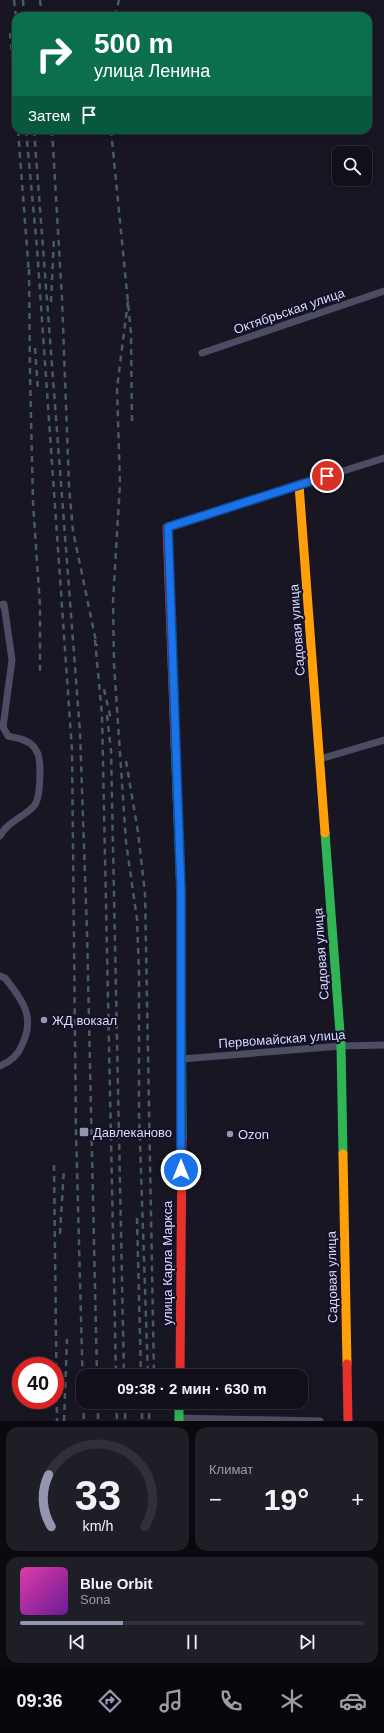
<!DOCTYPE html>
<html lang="ru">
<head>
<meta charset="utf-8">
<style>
  :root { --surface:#11101a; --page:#1e1e27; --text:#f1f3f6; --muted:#9c9da2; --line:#303039; --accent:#9695b0 }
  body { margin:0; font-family:Arial,sans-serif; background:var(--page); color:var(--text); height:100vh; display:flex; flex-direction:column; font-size:15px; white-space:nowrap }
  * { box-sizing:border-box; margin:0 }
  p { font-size:13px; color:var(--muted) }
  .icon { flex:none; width:22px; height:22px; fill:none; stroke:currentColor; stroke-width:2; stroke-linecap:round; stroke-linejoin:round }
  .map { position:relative; height:1421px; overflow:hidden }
  .details { display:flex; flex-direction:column; gap:6px; padding:6px; background:#09090e; flex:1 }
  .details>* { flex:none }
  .guide { position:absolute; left:12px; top:12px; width:360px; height:122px; border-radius:12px; box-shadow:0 2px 10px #0003,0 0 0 1px var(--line); background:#0b6e4f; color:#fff; overflow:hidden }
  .fabs { position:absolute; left:332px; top:146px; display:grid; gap:8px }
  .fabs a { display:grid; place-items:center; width:40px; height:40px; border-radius:8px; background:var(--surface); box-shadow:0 2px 10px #0003,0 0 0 1px var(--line); font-size:20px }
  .speed { position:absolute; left:12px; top:1357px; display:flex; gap:8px; font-size:20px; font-weight:700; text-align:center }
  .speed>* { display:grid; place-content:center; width:52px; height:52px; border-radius:50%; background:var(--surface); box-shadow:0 2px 10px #0003,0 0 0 1px var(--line); line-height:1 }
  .speed .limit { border:6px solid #d22; background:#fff; color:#111 }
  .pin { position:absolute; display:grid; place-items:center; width:34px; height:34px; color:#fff; margin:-17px; border:2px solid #fff; border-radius:50%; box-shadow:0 1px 4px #0007 }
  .me { position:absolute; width:44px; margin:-22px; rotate:0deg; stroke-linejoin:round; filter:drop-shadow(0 0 3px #0008) }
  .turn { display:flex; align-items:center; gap:14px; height:84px; padding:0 16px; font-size:18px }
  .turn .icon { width:52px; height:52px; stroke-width:2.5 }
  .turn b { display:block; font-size:28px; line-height:34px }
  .then { display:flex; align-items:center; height:38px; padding:0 16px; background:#0003; gap:8px; font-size:15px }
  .big { font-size:30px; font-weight:600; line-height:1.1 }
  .details .card { flex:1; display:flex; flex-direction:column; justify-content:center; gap:6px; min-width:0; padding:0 14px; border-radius:12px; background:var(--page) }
  .details .dial { align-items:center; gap:0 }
  .dial svg { height:104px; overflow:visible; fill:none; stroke:var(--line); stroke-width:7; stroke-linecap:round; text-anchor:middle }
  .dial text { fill:var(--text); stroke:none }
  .song { display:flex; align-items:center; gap:12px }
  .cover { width:48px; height:48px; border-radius:6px; background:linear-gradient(135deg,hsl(320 70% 55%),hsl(280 70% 35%)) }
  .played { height:4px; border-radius:2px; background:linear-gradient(90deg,var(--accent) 30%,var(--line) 30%) }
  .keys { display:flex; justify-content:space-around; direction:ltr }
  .heat { display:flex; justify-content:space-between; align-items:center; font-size:22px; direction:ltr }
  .details .tiles { flex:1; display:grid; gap:6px; grid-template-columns:1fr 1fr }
  .card:last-child { grid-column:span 2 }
  .trip { position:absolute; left:76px; top:1369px; width:232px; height:40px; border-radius:12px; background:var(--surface); box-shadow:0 2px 10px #0003,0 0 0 1px var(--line); font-weight:600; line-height:40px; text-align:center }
  .tab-bar { display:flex; height:64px; justify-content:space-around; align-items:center; background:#07060a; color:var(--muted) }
  .tab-bar .icon { width:28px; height:28px }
  .tab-bar .selected { color:var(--accent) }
  .tab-bar b { font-size:18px; color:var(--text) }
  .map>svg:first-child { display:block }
</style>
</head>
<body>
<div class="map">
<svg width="384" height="1421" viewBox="0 0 384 1421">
  <rect width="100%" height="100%" fill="#171622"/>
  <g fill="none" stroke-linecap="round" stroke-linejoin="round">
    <g stroke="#4c4c62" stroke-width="7">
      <path d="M202 353 384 291"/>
      <path d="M167 527 384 458"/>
      <path d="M0 605 4 604 12 660 3 727 8 736C16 738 27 739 33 746 35 748 37 752 38 754 41 763 41 798 34 806 24 817 7 822 0 836"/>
      <path d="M320 759 384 740"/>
      <path d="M0 976 5 978C22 1000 36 1016 22 1045 18 1055 10 1062 0 1066"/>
      <path d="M182 1059 341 1046 384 1045"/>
      <path d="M179 1418 320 1421"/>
    </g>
    <g stroke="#30b455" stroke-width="9">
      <path d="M175 742 181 891 182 1138"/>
      <path d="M325 833 341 1046 343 1154"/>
      <path d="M179 1402V1421"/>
    </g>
    <g stroke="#ff9f0a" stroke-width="9">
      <path d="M299 485 325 833"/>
      <path d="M343 1154 347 1364"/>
    </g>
    <g stroke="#e5322d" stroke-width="9">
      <path d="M167 527 175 742"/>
      <path d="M347 1364 348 1421"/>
      <path d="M180 1376 182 1138"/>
    </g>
    <g stroke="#455b69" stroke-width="2.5" stroke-dasharray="6 5" stroke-linecap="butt">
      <path d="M14 0 16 17"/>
      <path d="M23 0 24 16"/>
      <path d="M40 0 42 16"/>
      <path d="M115 16 119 0"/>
      <path d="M10 33 16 103"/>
      <path d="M18 130 29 274"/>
      <path d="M26 130 37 248 72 750 76 1132 83 1391"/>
      <path d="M34 130 80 732 87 932 97 1376"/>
      <path d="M52 130 62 298 69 486 73 531 97 646"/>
      <path d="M111 130 131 333 132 425"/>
      <path d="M29 269 30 374 33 502 40 606V672"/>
      <path d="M128 301 117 388 120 484 113 601 114 664 126 842 137 919 139 973V1113L148 1376"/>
      <path d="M51 302 54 238"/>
      <path d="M35 348 38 390"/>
      <path d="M95 640 102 715 116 1376"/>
      <path d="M104 689 111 720"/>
      <path d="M107 715 111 751 124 1376"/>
      <path d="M126 761 138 832 145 893 154 1376"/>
      <path d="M54 1165 57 1421"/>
      <path d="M137 1218 141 1376"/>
      <path d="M60 1234 64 1168"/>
      <path d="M83 1402 84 1421"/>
      <path d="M98 1402V1421"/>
      <path d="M116 1402 117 1421"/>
      <path d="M125 1402V1421"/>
      <path d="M142 1402V1421"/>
      <path d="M149 1402V1421"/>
      <path d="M64 1421 67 1339"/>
    </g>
  </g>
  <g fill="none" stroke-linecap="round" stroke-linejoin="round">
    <defs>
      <path id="route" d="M181 1170V891L168 527 327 476"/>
    </defs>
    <use href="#route" stroke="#114b97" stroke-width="10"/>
    <use href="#route" stroke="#1a73e8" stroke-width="7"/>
  </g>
  <g fill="#9695b0" stroke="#131127" stroke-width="1.5">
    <circle cx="44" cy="1020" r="4"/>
    <rect x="79" y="1127" width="10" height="10" rx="2"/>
    <circle cx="230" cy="1134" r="4"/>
  </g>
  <g text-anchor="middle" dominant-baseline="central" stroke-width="4" stroke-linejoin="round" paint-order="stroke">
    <g font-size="13" fill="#dbd9fd" stroke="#131127">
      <text transform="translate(289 311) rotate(-19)">Октябрьская улица</text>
      <text transform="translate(297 630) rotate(-94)">Садовая улица</text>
      <text transform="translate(321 954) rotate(-94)">Садовая улица</text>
      <text transform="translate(282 1039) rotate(-4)">Первомайская улица</text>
      <text transform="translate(167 1263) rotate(-90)">улица Карла Маркса</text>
      <text transform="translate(332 1277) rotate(-91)">Садовая улица</text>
    </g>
    <g font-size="13" fill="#dbd9fd" stroke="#131127" text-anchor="start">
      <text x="52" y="1020">ЖД вокзал</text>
      <text x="93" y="1132">Давлеканово</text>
      <text x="238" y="1134">Ozon</text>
    </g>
  </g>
</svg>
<div class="fabs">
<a><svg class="icon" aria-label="search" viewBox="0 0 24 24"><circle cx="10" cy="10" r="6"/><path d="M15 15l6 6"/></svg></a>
</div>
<div class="speed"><div class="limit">40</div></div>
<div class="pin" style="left:327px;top:476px;background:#d93025"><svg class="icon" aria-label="arrive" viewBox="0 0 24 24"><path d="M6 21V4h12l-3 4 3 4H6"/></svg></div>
<svg class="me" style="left:181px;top:1170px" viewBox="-20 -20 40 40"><circle r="17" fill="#1a73e8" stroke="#fff" stroke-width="3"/><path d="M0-11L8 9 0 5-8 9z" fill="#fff"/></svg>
<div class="trip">09:38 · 2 мин · 630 m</div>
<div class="guide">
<div class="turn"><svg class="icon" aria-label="right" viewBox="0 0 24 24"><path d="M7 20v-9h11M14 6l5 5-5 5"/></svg><div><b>500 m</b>улица Ленина</div></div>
<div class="then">Затем<svg class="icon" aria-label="arrive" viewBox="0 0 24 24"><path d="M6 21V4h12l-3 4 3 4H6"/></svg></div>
</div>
</div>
<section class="details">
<div class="tiles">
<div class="card dial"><svg viewBox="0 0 100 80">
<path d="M14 69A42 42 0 1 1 86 69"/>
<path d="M14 69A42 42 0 0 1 12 29" stroke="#9695b0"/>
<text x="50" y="56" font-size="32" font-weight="700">33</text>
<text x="50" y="72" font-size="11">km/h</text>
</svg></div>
<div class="card"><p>Климат</p>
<div class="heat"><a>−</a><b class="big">19°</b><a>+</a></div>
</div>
<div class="card">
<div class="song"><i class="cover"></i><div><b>Blue Orbit</b><p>Sona</p></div></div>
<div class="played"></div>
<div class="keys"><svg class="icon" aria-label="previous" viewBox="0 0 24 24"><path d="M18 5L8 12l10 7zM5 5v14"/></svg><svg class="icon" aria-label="pause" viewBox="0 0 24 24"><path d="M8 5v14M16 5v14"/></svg><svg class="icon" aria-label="next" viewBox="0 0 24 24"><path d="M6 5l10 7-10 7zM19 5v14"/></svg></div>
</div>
</div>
</section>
<nav class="tab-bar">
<b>09:36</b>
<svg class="icon selected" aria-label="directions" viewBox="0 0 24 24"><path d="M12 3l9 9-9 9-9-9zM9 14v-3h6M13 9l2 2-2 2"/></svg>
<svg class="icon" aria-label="music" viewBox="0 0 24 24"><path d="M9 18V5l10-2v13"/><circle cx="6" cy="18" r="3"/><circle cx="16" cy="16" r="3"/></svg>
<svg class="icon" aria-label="phone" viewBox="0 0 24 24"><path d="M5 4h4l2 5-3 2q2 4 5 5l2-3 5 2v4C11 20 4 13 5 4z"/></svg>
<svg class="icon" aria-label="climate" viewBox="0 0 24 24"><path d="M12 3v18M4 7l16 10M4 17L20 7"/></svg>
<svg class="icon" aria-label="car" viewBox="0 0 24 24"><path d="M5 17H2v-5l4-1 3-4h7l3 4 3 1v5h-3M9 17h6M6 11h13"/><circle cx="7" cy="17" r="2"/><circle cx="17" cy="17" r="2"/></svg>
</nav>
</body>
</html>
